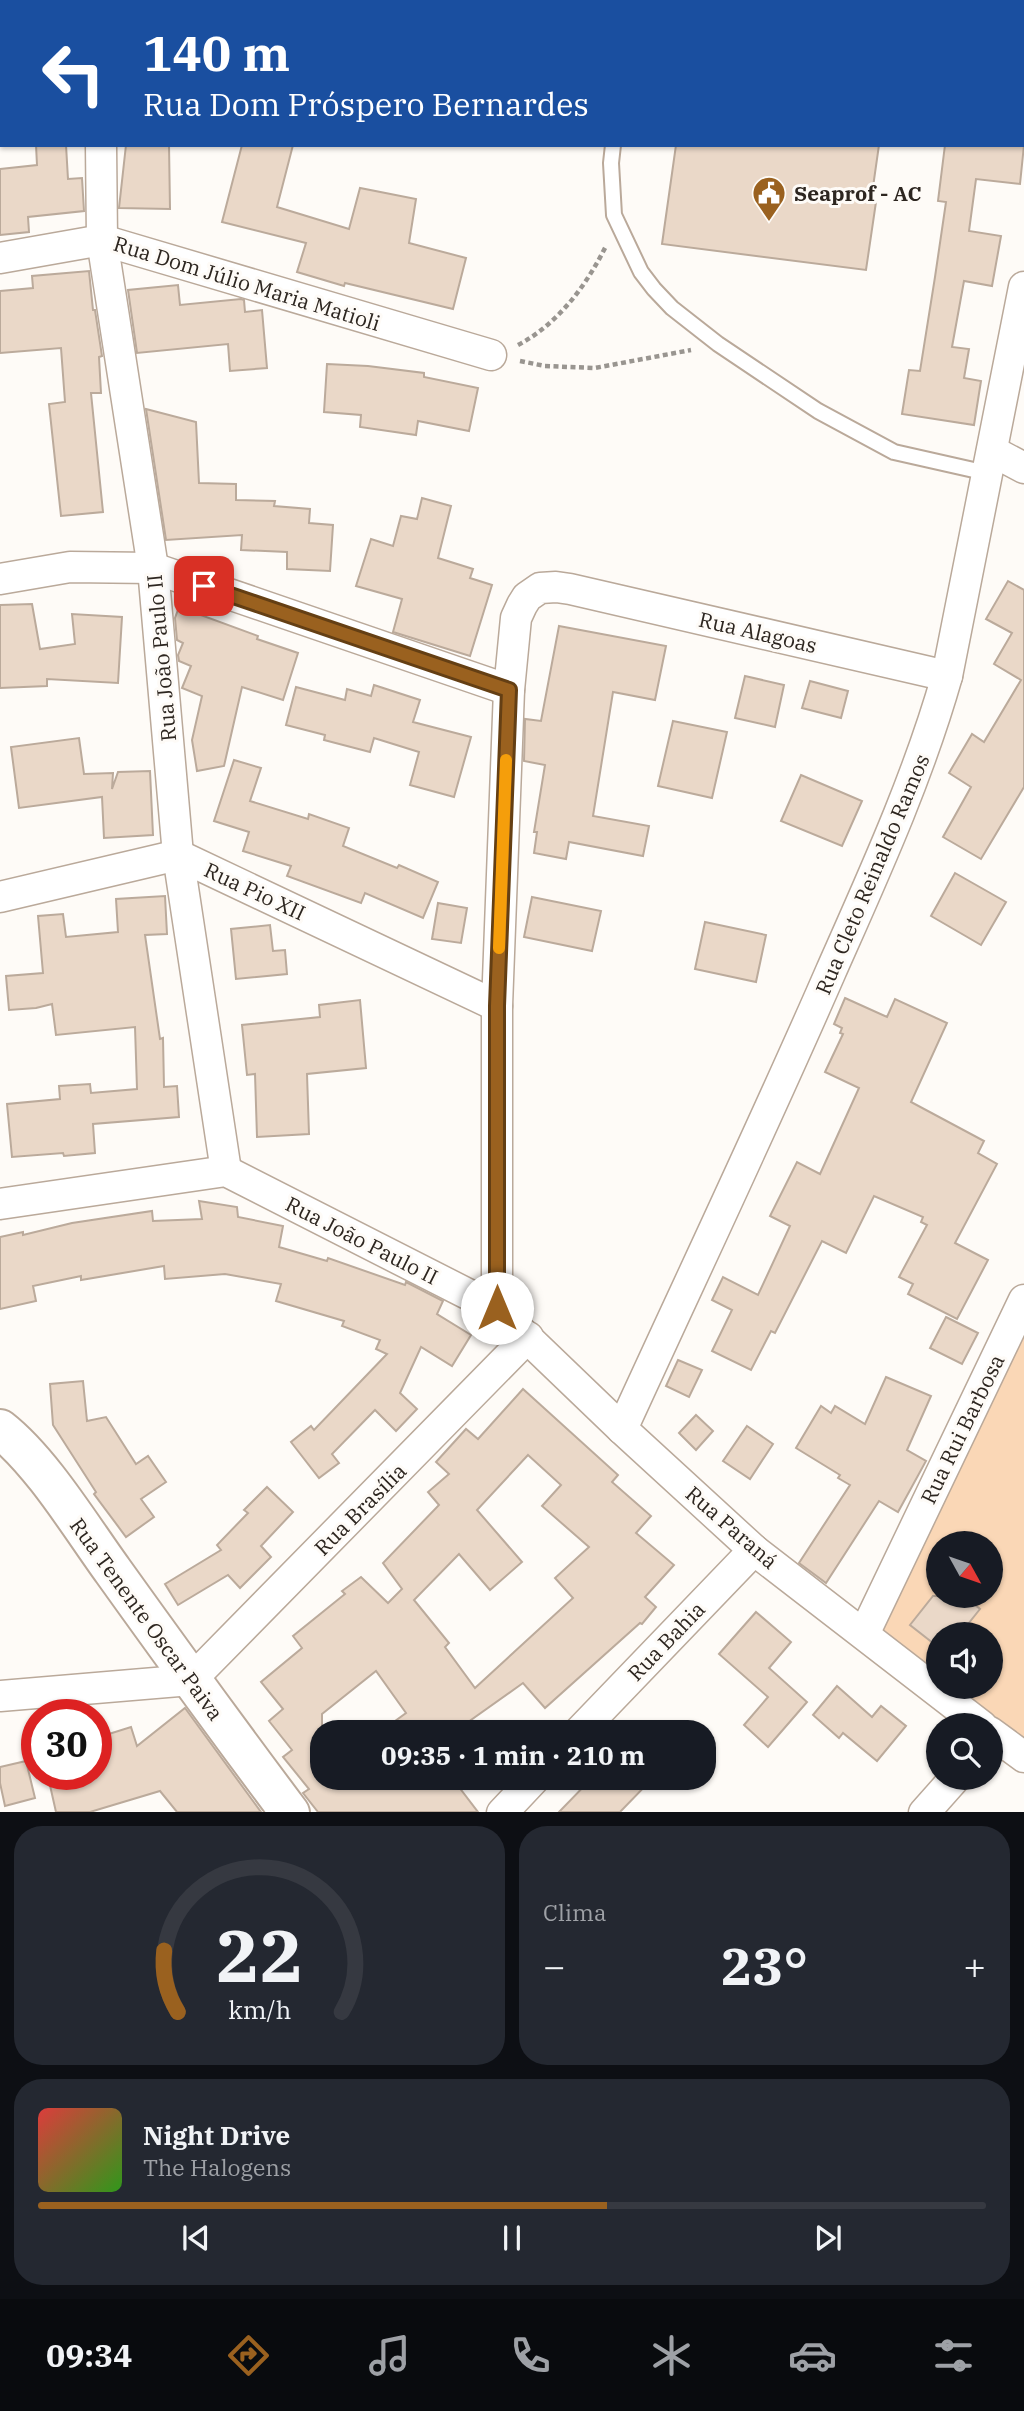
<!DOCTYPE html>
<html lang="pt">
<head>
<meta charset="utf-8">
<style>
  :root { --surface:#171b24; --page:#242831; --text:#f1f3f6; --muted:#9ea1a6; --line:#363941; --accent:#9a611f }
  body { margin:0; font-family:"IBM Plex Serif",serif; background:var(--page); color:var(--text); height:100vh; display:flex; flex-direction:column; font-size:26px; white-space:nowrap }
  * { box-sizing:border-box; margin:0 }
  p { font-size:23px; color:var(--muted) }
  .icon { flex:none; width:38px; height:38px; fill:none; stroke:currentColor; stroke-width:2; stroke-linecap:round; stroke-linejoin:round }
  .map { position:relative; height:1812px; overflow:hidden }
  .drawer { display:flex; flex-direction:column; gap:14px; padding:14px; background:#0d0f14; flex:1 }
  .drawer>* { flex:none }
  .guide { position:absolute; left:0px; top:0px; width:1026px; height:147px; box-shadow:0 2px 5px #0004; background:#1a4fa0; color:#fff; overflow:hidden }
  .needle { width:46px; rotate:130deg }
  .buttons { position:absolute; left:926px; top:1531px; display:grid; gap:14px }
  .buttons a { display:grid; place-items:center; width:77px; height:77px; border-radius:50%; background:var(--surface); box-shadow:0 2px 5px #0004; font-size:35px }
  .speed { position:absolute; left:21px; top:1699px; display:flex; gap:14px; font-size:35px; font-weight:700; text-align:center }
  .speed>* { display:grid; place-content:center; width:91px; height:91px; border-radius:50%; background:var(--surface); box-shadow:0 2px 5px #0004; line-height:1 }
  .speed .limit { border:10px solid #d22; background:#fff; color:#111 }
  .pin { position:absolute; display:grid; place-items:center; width:60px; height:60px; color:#fff; margin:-30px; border-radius:14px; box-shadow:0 4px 10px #0006 }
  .me { position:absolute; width:77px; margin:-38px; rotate:0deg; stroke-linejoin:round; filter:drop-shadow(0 0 5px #0008) }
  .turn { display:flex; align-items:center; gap:24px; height:147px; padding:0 28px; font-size:32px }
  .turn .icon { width:91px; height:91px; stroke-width:2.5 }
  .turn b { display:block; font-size:49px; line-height:60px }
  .big { font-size:52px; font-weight:700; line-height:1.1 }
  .drawer .card { flex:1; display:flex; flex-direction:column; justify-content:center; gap:10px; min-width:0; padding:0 24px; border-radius:28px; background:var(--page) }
  .drawer .dial { align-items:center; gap:0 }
  .dial svg { height:182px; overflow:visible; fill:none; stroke:var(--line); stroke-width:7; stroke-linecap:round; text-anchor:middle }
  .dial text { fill:var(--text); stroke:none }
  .song { display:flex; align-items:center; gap:21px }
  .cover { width:84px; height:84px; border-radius:10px; background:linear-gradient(135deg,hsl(0 70% 55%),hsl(110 70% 35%)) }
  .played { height:7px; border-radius:4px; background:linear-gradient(90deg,var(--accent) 60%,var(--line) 60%) }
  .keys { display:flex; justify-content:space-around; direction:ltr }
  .heat { display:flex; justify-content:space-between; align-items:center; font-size:38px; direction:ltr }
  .drawer .tiles { flex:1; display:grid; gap:14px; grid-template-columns:1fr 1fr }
  .card:last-child { grid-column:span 2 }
  .trip { position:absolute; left:310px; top:1720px; width:406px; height:70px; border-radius:28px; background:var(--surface); box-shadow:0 2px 5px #0004; font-weight:700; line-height:70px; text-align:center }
  .menu { display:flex; height:112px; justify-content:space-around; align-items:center; background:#090b0e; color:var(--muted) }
  .menu .icon { width:49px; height:49px }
  .menu .active { color:var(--accent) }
  .menu b { font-size:32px; color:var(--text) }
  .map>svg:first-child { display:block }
</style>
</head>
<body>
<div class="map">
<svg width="1024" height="1813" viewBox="0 0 1024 1813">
  <rect width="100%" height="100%" fill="#fefbf7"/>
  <path fill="#fad7b6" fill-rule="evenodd" d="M1024 1327V1743L949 1687H990V1634H938V1679L878 1634ZM938 1544H990V1596H938Z"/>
  <g fill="#ead8c8" stroke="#bbaa9b" stroke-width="2" fill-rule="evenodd">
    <path d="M36 145H66L68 179 82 178 84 211 28 217 29 232 0 235V169L37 165Z"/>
    <path d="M126 145H169L170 209 119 208Z"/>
    <path d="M242 145H293L277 207 349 229 360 188 416 199 409 243 466 258 453 309 345 283 344 286 297 272 306 243 222 222Z"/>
    <path d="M676 145H879L871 201 876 202 866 270 662 244Z"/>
    <path d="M945 145H1024L1020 184 976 179 969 231 1001 236 992 286 964 281 952 347 969 349 964 378 981 381 974 425 902 414 909 370 920 371 935 277 946 202 938 201Z"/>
    <path d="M89 271 93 310H95L102 356 99 357 101 393H91L103 512 61 516 49 404 65 402 61 348 0 353V291L33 288 32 276Z"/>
    <path d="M178 285 180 305 241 299 244 300 245 312 262 310 267 368 230 371 228 344 137 353 128 290Z"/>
    <path d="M327 364 368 366 424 373V377L478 388 469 431 418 421 416 435 360 427 361 415 324 412Z"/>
    <path d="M146 409 196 422 199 483 236 484V500L275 501 274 506 310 509 309 523 333 525 330 571 287 569V552L241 550 242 535 166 540Z"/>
    <path d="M422 498 451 506 438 558 473 569 470 578 492 585 470 656 393 632 402 599 356 586 371 539 393 546 401 516 417 519Z"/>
    <path d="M1008 581 1024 590V787L981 859 943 837 971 787 949 773 972 734 984 742 1021 680 994 664 1012 633 986 619Z"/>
    <path d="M32 604 40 649 75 644 72 614 122 617 118 683 47 679V686L0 688V605Z"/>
    <path d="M179 607 258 636 257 639 298 653 283 700 242 687 224 766 197 771 192 740 202 696 182 688 191 666 179 661 178 655 183 643 177 640 175 618Z"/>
    <path d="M559 626 666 646 655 700 613 692 593 816 649 826 643 856 569 842 566 859 534 853 537 832H534L545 765 524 761 525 719 541 721Z"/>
    <path d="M745 676 784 685 775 727 735 718Z"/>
    <path d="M810 681 848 691 841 718 802 708Z"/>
    <path d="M374 685 420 700 413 722 471 737 454 797 410 785 419 752 374 738 370 752 324 740 325 735 286 725 296 687 345 700 347 689 371 696Z"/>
    <path d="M673 721 727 732 712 798 658 786Z"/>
    <path d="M79 738 84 774 113 773 112 789 118 772 150 771 153 835 104 838 102 797 19 808 11 747Z"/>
    <path d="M234 760 261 768 250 801 308 819 309 814 349 828 343 846 397 868 399 865 438 882 423 918 365 893 361 903 287 876 291 866 243 851 249 832 214 821Z"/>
    <path d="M801 775 862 801 842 846 781 821Z"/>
    <path d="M955 873 1006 902 981 945 931 916Z"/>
    <path d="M165 896 167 934 145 935 160 1039 163 1038 164 1087 177 1086 179 1117 93 1124 95 1153 64 1156 63 1153 12 1157 7 1104 60 1099 59 1086 90 1084 91 1093 137 1089 135 1027 56 1035 52 1004 36 1008 9 1010 6 976 43 973 38 916 63 914 66 937 118 932 116 899Z"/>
    <path d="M532 897 601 911 592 951 524 937Z"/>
    <path d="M438 903 467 908 461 943 432 939Z"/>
    <path d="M705 922 766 935 756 982 695 969Z"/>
    <path d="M270 925 273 951 285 950 287 974 236 979 231 929Z"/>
    <path d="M845 998 887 1017 895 999 947 1023 911 1102 984 1141 978 1153 997 1164 955 1243 988 1260 957 1319 908 1294 913 1284 899 1277 927 1225 921 1222 923 1217 874 1196 846 1253 822 1241 775 1333 771 1331 751 1370 712 1351 732 1310 712 1300 723 1277 758 1295 790 1226 770 1216 797 1162 820 1174 859 1088 825 1072 843 1034 840 1033 842 1028 834 1024Z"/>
    <path d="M360 1000 366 1068 307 1074 309 1134 257 1137 255 1074 247 1075 242 1025 320 1017 319 1005Z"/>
    <path d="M199 1201 237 1207 238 1217 283 1226 279 1247 327 1261 328 1258 405 1285 406 1282 443 1301 437 1314 471 1335 452 1366 421 1347 400 1393 417 1409 396 1431 375 1410 332 1454 339 1463 319 1478 291 1442 311 1426 314 1430 387 1354 376 1349 380 1340 342 1326 344 1321 276 1301 281 1284 225 1274 165 1279 164 1266 81 1280V1276L33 1286 36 1301 0 1309V1237L23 1232V1235L72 1223 152 1211 153 1221 202 1219Z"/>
    <path d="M946 1317 978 1333 962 1364 930 1348Z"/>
    <path d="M678 1360 702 1370 689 1397 666 1386Z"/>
    <path d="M886 1377 931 1396 907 1450 926 1461 898 1512 879 1501 826 1583 799 1563 850 1485 838 1478 840 1475 796 1448 821 1406 831 1413 835 1406 865 1424Z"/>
    <path d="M83 1381 87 1421 106 1417 136 1464 148 1456 166 1482 141 1499 154 1517 126 1537 94 1494 96 1492 53 1425 50 1384Z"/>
    <path d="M523 1389 618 1475 612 1482 651 1516 636 1533 674 1565 645 1597 656 1607 642 1624 640 1623 545 1708 523 1683 454 1732H380L406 1713 376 1671 322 1714V1778H452L478 1812H318L303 1793 309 1789 283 1757 292 1750 269 1721 283 1709 261 1682 302 1648 293 1636 345 1594 342 1591 361 1577 388 1603 402 1589 383 1563 439 1505 428 1492 449 1474 436 1462 466 1429 478 1439ZM528 1455 561 1485 542 1506 589 1547 555 1578 573 1598 475 1688 445 1647 449 1643 414 1600 459 1554 490 1590 522 1562 477 1510Z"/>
    <path d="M696 1415 713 1431 696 1450 679 1433Z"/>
    <path d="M747 1426 773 1444 750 1479 723 1461Z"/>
    <path d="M267 1487 293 1512 261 1546 271 1557 240 1588 228 1575 178 1605 165 1584 221 1550 217 1545 248 1513 244 1510Z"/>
    <path d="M933 1596H964L980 1609 960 1634H938V1647L910 1625Z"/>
    <path d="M756 1612 791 1642 769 1668 807 1702 768 1747 744 1725 768 1697 719 1654Z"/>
    <path d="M837 1686 872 1717 881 1706 906 1726 877 1761 843 1733 839 1738 813 1715Z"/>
    <path d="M185 1708 261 1812H177L160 1791 90 1812H56L49 1781 77 1774H96V1738L131 1727 137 1746Z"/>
    <path d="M26 1761 35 1798 5 1806 0 1783V1767Z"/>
    <path d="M592 1778H653L620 1812H559Z"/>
  </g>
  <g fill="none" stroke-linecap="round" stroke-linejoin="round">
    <defs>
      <g id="lane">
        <path d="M625 2 626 0"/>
        <path d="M613 145 611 163 614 215 641 272 654 289 672 308 718 344 818 411 894 452 987 473"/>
      </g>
      <g id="street">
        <path d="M100 0V2"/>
        <path d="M312 0 317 2"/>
        <path d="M101 145 102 240 153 568 178 855 226 1171"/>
        <path d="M0 258 102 240 491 355"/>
        <path d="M992 451 1024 468"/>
        <path d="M0 579 70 567 153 568 509 690"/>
        <path d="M0 897 178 855 497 1006"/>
        <path d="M0 1204 226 1171 497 1309 622 1429 754 1550 982 1726"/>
        <path d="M497 1309V1006L509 690 516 618 522 605 527 597 540 588 556 587 570 589 947 676"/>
        <path d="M622 1429C692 1276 764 1125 831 971 874 874 918 778 947 676L1024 287"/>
        <path d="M864 1634 1024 1300"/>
        <path d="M0 1696 191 1680 528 1337"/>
        <path d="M579 1732 754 1550"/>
        <path d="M990 1732 1024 1757"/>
        <path d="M502 1813 535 1778"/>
        <path d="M924 1813 955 1778"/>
      </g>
      <path id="secondary" d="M0 1429C42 1462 81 1527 113 1571 171 1652 230 1733 290 1813"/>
    </defs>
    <use href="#lane" stroke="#baa99a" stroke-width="18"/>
    <use href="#street" stroke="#baa99a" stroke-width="33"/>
    <use href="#secondary" stroke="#baa99a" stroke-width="42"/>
    <g stroke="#999590" stroke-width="4.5" stroke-dasharray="5 3.5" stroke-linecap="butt">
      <path d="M518 345C558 324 586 286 606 246"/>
      <path d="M520 361 545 366 595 368 691 350"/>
    </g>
    <use href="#lane" stroke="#fff" stroke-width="14"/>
    <use href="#street" stroke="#fff" stroke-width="30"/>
    <use href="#secondary" stroke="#fff" stroke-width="38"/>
  </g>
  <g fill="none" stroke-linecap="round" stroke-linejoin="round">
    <defs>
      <path id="route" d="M204 586 509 690 497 1006V1308"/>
    </defs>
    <use href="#route" stroke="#643f14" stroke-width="18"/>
    <use href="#route" stroke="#9a611f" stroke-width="12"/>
    <path stroke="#f59e0b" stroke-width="12" d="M499 948 506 760"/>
  </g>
  <defs>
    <symbol id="civic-pin" viewBox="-11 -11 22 30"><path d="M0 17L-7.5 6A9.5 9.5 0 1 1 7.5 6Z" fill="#9a611f" stroke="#fefbf7"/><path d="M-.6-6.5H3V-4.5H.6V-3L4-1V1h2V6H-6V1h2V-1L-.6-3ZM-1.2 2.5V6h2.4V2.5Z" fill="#fff"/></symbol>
  </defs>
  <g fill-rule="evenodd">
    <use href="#civic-pin" x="750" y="174" width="38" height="52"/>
  </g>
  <g text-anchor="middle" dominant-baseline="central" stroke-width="6" stroke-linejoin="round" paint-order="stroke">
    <g font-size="21" font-weight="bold" fill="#2d2620" stroke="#fefbf7" text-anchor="start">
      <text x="794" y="193">Seaprof - AC</text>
    </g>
    <g font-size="21" fill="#2d2620" stroke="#fefbf7">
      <text transform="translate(247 283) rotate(17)">Rua Dom Júlio Maria Matioli</text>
      <text transform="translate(758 632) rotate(13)">Rua Alagoas</text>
      <text transform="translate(161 658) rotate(-95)">Rua João Paulo II</text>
      <text transform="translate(872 874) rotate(-67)">Rua Cleto Reinaldo Ramos</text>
      <text transform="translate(255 891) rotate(25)">Rua Pio XII</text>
      <text transform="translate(362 1240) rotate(27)">Rua João Paulo II</text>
      <text transform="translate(962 1429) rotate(-64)">Rua Rui Barbosa</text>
      <text transform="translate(360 1509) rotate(-45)">Rua Brasília</text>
      <text transform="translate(732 1527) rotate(41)">Rua Paraná</text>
      <text transform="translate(147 1619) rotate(54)">Rua Tenente Oscar Paiva</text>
      <text transform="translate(666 1641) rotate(-46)">Rua Bahia</text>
    </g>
  </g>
</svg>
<div class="buttons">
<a><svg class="needle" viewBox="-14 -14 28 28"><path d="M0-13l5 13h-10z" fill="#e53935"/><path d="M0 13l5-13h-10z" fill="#9ea1a6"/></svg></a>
<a><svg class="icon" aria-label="sound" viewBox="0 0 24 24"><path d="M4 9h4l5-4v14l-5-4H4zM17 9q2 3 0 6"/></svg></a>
<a><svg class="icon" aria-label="search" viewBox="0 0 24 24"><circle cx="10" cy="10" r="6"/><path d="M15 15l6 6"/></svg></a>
</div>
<div class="speed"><div class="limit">30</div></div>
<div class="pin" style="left:204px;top:586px;background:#d93025"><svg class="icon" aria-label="arrive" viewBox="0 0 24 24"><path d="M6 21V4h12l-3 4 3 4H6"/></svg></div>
<svg class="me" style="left:497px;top:1308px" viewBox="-20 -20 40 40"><circle r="19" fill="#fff"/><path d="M0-13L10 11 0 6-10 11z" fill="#9a611f"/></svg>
<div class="trip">09:35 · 1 min · 210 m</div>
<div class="guide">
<div class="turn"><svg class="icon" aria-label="left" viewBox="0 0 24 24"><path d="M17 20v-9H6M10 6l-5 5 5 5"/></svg><div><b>140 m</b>Rua Dom Próspero Bernardes</div></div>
</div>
</div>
<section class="drawer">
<div class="tiles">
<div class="card dial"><svg viewBox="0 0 100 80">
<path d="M14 69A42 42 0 1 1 86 69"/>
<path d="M14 69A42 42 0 0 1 8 42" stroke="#9a611f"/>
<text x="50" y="56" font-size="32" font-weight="700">22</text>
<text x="50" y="72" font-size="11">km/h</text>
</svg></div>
<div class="card"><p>Clima</p>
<div class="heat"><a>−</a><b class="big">23°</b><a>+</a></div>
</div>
<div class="card">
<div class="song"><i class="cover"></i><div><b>Night Drive</b><p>The Halogens</p></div></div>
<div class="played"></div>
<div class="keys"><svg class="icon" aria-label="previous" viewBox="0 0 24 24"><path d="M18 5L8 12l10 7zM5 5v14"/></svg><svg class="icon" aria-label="pause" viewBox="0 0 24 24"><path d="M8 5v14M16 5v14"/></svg><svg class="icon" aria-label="next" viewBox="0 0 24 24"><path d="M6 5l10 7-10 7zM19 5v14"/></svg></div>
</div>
</div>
</section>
<nav class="menu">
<b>09:34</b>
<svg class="icon active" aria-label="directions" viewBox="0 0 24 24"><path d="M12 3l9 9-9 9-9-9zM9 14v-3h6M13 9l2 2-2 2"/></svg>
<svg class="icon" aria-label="music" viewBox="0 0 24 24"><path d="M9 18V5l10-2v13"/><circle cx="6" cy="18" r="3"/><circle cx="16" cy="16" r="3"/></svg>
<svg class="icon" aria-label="phone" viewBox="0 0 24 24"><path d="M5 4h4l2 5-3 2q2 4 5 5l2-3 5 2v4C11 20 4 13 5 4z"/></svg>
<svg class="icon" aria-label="climate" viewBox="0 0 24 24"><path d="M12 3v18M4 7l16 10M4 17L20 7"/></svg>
<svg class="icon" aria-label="car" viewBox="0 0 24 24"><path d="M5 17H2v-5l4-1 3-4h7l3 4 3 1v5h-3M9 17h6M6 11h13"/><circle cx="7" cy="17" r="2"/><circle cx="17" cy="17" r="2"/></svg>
<svg class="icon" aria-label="filters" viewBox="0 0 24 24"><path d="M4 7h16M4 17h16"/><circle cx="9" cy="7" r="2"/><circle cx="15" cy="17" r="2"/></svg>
</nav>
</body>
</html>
